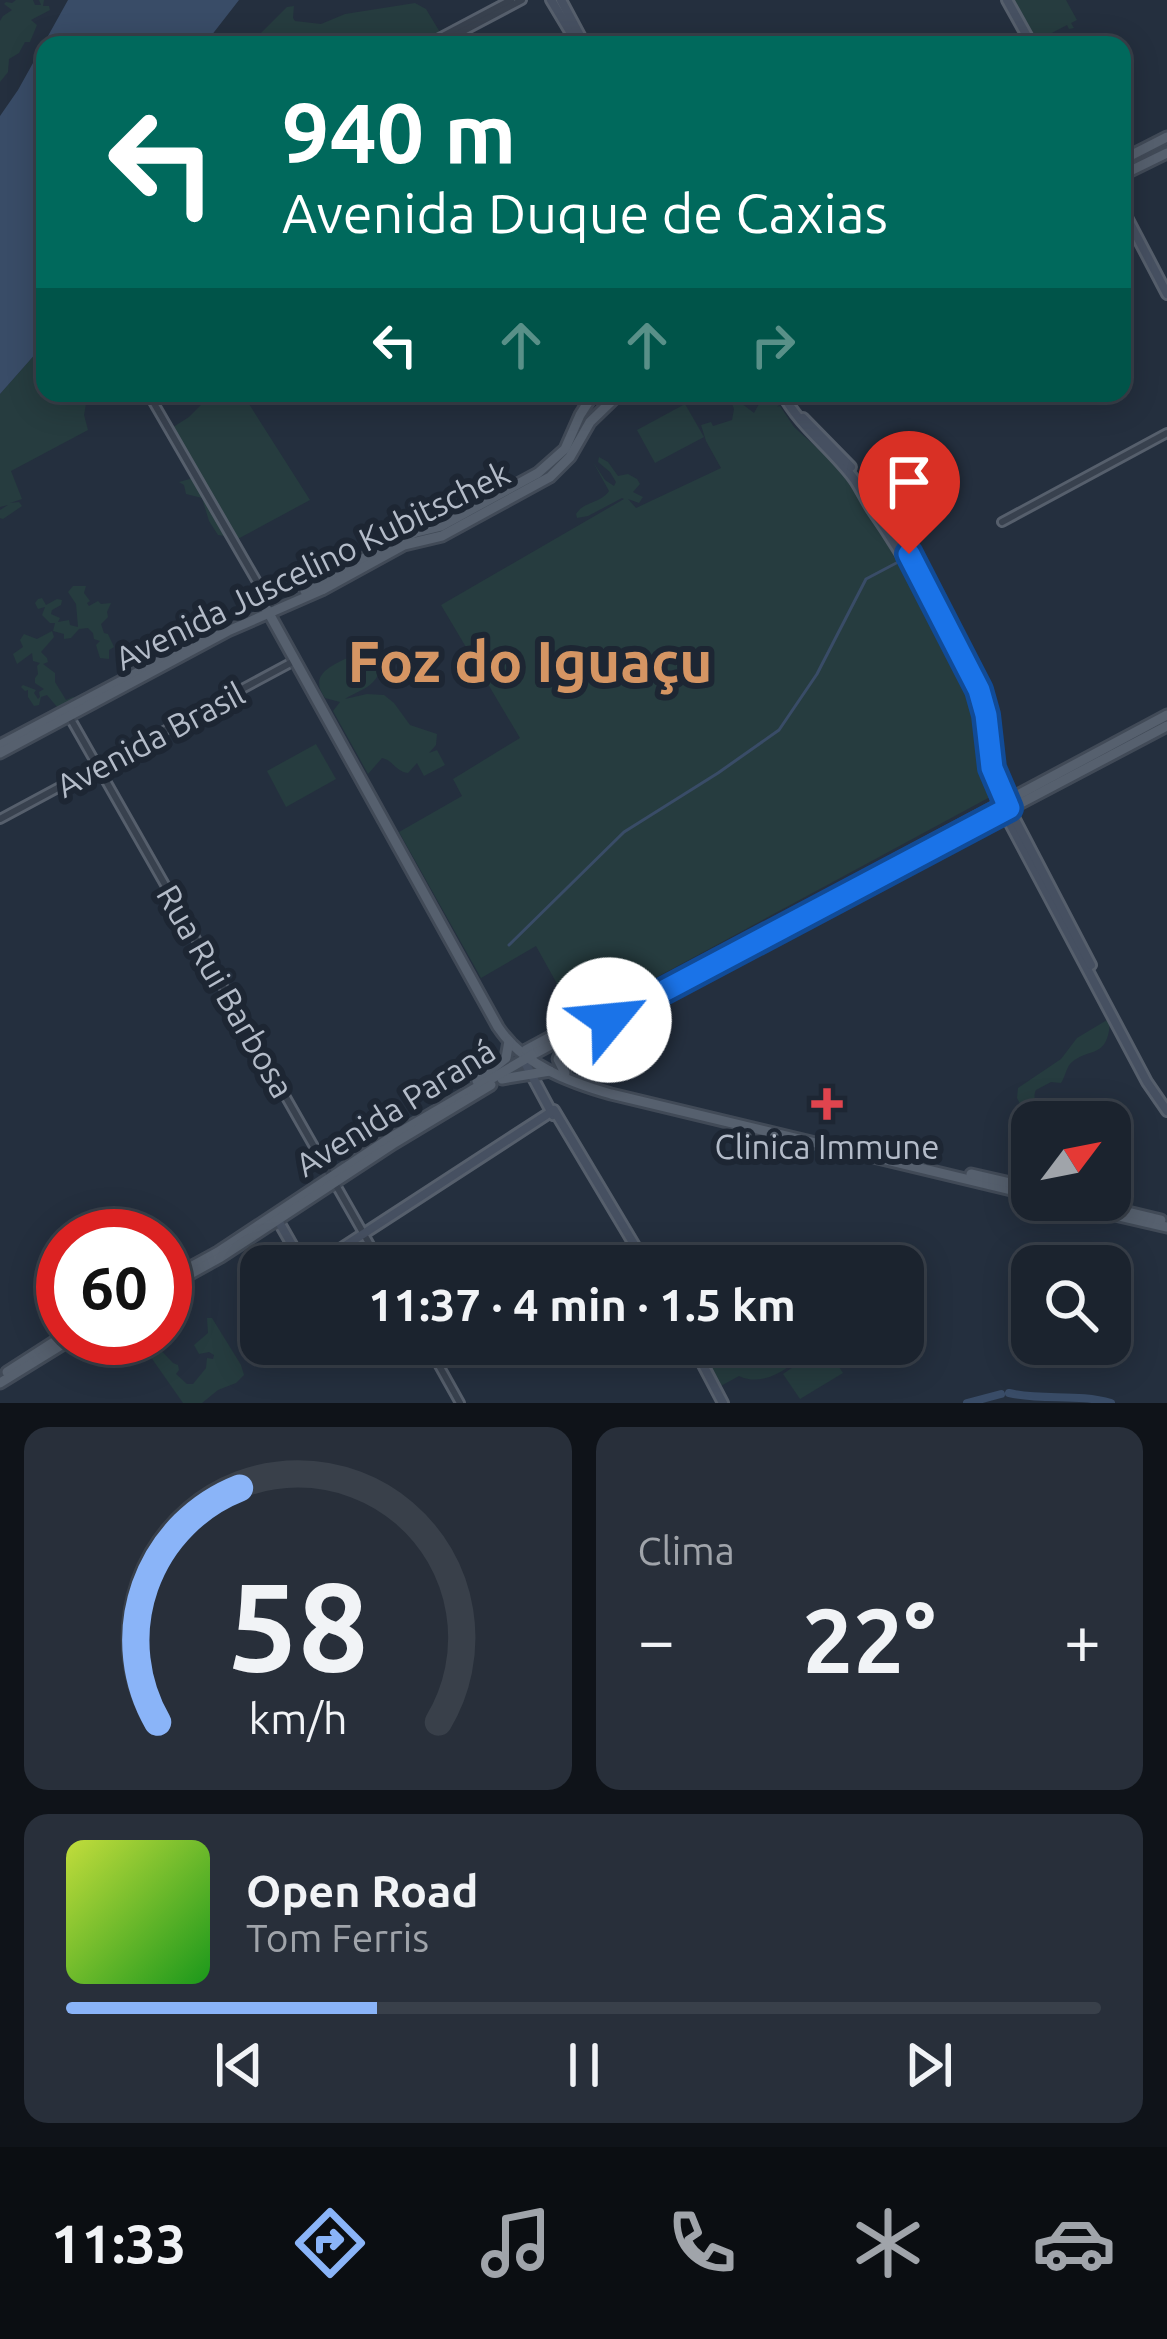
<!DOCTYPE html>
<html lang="es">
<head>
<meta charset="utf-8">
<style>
  :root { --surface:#1b232e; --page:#282f3a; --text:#f1f3f6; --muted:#a0a4aa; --line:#39404a; --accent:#8ab4f8 }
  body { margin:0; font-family:Ubuntu,sans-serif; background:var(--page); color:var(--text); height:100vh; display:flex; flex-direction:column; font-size:45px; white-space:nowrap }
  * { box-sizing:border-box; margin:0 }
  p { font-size:39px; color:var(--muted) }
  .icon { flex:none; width:66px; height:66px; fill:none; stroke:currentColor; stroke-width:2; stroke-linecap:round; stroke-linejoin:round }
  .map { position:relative; height:1403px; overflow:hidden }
  .drawer { display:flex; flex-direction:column; gap:24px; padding:24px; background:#0f1319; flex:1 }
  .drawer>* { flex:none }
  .top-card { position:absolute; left:36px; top:36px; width:1095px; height:366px; border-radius:24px; box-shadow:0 6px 30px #0003,0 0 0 3px var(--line); background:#00695c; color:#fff; overflow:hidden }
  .needle { width:78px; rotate:58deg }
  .tools { position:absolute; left:1011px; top:1101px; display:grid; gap:24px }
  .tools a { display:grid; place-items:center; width:120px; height:120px; border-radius:24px; background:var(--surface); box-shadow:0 6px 30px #0003,0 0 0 3px var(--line); font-size:60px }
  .speed { position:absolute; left:36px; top:1209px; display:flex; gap:24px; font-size:60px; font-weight:700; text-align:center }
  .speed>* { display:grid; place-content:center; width:156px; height:156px; border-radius:50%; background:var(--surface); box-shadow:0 6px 30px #0003,0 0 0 3px var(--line); line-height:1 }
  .speed .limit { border:18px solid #d22; background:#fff; color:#111 }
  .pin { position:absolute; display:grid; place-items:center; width:102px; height:102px; color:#fff; margin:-123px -51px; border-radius:50% 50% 50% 0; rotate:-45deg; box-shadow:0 0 12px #0007 }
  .pin .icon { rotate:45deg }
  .me { position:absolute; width:132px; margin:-66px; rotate:62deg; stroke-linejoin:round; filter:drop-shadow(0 0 9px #0008) }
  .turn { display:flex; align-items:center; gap:42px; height:252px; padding:0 48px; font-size:54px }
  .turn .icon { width:156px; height:156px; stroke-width:2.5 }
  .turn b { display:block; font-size:84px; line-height:102px }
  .lanes { display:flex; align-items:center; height:114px; padding:0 48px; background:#0003; justify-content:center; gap:60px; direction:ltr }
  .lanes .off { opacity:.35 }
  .big { font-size:90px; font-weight:700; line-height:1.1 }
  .drawer .tile { flex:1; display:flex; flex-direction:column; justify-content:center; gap:18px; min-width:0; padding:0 42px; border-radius:24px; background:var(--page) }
  .drawer .dial { align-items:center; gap:0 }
  .dial svg { height:312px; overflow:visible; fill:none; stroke:var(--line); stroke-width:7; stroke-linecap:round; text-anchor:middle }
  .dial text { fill:var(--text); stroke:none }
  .song { display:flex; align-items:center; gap:36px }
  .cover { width:144px; height:144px; border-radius:18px; background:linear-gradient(135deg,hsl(70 70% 55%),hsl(120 70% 35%)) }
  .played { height:12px; border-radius:6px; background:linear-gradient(90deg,var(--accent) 30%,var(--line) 30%) }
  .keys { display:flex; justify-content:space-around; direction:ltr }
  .heat { display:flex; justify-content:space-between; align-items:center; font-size:66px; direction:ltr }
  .drawer .tiles { flex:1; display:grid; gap:24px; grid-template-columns:1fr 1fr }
  .tile:last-child { grid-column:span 2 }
  .trip { position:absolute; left:240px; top:1245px; width:684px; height:120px; border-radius:24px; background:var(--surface); box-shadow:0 6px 30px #0003,0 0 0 3px var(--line); font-weight:700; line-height:120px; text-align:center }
  .dock { display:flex; height:192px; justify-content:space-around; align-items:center; background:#0b0e12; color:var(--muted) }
  .dock .icon { width:84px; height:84px }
  .dock .on { color:var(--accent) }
  .dock b { font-size:54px; color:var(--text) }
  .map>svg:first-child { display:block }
</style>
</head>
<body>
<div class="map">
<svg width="1167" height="1403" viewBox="0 0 1167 1403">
  <rect width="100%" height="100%" fill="#242f3e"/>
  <g fill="#263c3f">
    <path d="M16 0H33L35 5H41L39 0H44L43 6H49L50 10 31 20 37 25 30 42H25L19 53 9 59 8 72 0 82V21L3 16 12 10 4 4 6 2 12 3Z"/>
    <path d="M1009 0H1066L1077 20 1071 23 1074 28 1069 29 1067 25 1031 44Z"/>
    <path d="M415 3 426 9 441 34 420 45H362L345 37 336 45H222L257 37 287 7 294 6 293 18 295 21 321 24 345 14Z"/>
    <path d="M45 343V393H88L84 415 88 430 11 471 22 499 10 503 19 502 22 506 3 519 0 518V510L8 505 0 507V394Z"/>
    <path d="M213 393H242L310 500 234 541 226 531 225 536 218 535 209 521 202 498 186 494 184 485 179 482 193 478 194 484 200 483 170 429 189 417Z"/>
    <path d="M728 393 754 413 759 404 765 405 772 399H778L780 404 777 407 780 406 794 427 839 468 891 541 971 693 980 767 990 797 648 982 658 984 606 1011 608 1006 625 1000 643 985 603 1006 581 1003 589 1009 574 1016 567 1008 566 1000 536 946 481 978 399 832 462 796 453 779 520 738 441 605 624 499 622 498 588 516 577 518 576 514C584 501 600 504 609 491L593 462 605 480 614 486 616 482 610 472 598 462 599 457 608 462 618 476 628 474 637 479 640 484 633 492 643 497 639 503 628 499 636 508 721 468 706 441 701 425 711 422 713 426 732 420 734 409Z"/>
    <path d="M685 404 704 437 655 463 637 430Z"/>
    <path d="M73 586H86L84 593 90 601 87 603 89 606 98 601 101 604 111 603 107 612 108 617 101 624 104 633 108 634 114 647 109 650V659L100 658 96 645 100 641 94 639 93 633 88 628 79 629 71 638 64 639V634L53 631 55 623H50L42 615 45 607 38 609 35 603 38 599 42 598 46 605 57 599 62 600 61 605 52 610 51 614 60 618 58 622 69 620 70 625 78 627 76 604 68 592Z"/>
    <path d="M52 631 54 637 41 652 47 658 48 662 43 664 55 673V682L66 700 73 697 77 700 68 706 64 703 58 708 47 695 41 697 39 705 34 706 28 697V690L25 691 21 687 23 685 36 690 34 693 38 699 40 697 39 692 44 689 35 683V678L38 674 37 666 40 663 33 661 32 653 17 664 13 654 23 647 20 640 24 634 37 639Z"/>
    <path d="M357 653C371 654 388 667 373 682 367 689 352 694 345 699L367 694 384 695 394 703 410 725 437 734 436 745 429 753 437 750 445 765 424 776 417 763 408 773C396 772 393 760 382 758L368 774 333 711 340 702 325 698C306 672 337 664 357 653Z"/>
    <path d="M316 744 336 779 286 807 267 771Z"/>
    <path d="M1107 1020 1110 1021C1108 1061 1088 1046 1070 1064 1066 1069 1065 1077 1061 1083L1051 1082 1036 1090C1030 1101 1044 1110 1043 1122L1029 1121 1017 1098 1018 1088 1061 1059 1077 1038Z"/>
    <path d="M207 1318H212L241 1365 244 1375 236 1383 218 1390 202 1403H183L141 1343 134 1338H155L154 1343 173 1363 178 1365 179 1370 176 1374 187 1384H193L206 1368 207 1358 213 1359 214 1355 209 1352 199 1354 194 1345 208 1333Z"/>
    <path d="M696 1344H820C796 1360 769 1390 739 1376L719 1387Z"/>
    <path d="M825 1345 843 1373 800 1399 783 1374Z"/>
  </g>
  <path fill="#394c67" d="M68 0H239L204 45H45V343L0 394V116L18 90Z"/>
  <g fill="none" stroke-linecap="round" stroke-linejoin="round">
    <path stroke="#394c67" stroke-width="3" d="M509 945 624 832 718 773 779 730 817 674 866 579 902 560"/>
    <g stroke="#394c67" stroke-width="8">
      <path d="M1009 1393C1043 1401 1078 1393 1111 1403"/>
      <path d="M967 1403 1001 1394"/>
    </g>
    <defs>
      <g id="tertiary">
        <path d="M426 45 511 0"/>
        <path d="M437 45 522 0"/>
        <path d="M148 393 271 606"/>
        <path d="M1002 522 1167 433"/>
        <path d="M69 716 382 1266"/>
        <path d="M0 819 296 660"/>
        <path d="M427 1344 460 1403"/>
      </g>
      <g id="secondary">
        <path d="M551 0 578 45"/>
        <path d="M561 0 585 45"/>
        <path d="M1007 0 1032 45"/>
        <path d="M1122 208 1167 294"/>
        <path d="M782 393C800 427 831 448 854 479 861 489 866 501 873 511 913 568 943 630 974 692 985 728 982 764 997 799L1147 1082 1167 1111"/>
        <path d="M803 418 851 467"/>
        <path d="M903 544 956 641 979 690 985 715 991 768 998 787 1091 965"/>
        <path d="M523 1059 553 1115"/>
        <path d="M275 1215 304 1266"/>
        <path d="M314 1266 554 1110 647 1266"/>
        <path d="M692 1344 723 1403"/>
      </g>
      <g id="primary">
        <path d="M1122 160 1167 137"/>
        <path d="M1122 175 1167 153"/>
        <path d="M305 591 393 542 416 532 441 526 538 473 565 449 580 415 594 393"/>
        <path d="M266 608 498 1027C523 1065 569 1082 611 1094L1032 1195"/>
        <path d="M0 745 218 630"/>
        <path d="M0 753 228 631 322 590 404 545 442 536 550 477 570 457 590 422 620 393"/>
        <path d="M579 1036 1167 726"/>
        <path d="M526 1050 565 1029"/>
        <path d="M565 1073 558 1059 565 1043"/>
        <path d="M502 1079 550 1071"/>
        <path d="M477 1081 506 1058 509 1041"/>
        <path d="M971 1174 1032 1188"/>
        <path d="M1050 1200 1167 1227"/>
        <path d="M1078 1200 1161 1220"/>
        <path d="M165 1281 218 1252 390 1138 532 1055 1167 715"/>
        <path d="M165 1288 221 1257 393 1144 491 1085"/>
        <path d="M7 1372 63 1336"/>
        <path d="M0 1383 73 1338"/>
      </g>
    </defs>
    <use href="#tertiary" stroke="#565f6c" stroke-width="12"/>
    <use href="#secondary" stroke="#565f6c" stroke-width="14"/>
    <use href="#primary" stroke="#414a57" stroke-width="15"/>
    <use href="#tertiary" stroke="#38414e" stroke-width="6"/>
    <use href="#secondary" stroke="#465061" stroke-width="8"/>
    <use href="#primary" stroke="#56606e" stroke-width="9"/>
  </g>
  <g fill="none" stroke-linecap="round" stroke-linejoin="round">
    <defs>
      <path id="route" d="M609 1020 1009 808 992 768 986 715 979 690 909 554"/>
    </defs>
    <use href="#route" stroke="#114b97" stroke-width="30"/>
    <use href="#route" stroke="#1a73e8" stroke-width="21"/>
  </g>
  <path fill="#e0444e" stroke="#1d2633" stroke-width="4.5" d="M821 1086h12v12h12v12h-12v12h-12v-12h-12v-12h12z"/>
  <g text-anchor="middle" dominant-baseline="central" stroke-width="12" stroke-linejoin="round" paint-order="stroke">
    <g font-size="33" fill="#b4bcc9" stroke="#1d2633">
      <text transform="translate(312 565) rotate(-26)">Avenida Juscelino Kubitschek</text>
      <text transform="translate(150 739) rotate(-28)">Avenida Brasil</text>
      <text transform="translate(226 991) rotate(60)">Rua Rui Barbosa</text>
      <text transform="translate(395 1107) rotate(-32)">Avenida Paraná</text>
    </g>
    <g font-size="33" fill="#b4bcc9" stroke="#1d2633">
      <text x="827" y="1146">Clinica Immune</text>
    </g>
    <g font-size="57" font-weight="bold" fill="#d59563" stroke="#1d2633">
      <text x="530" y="661">Foz do Iguaçu</text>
    </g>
  </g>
</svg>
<div class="tools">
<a><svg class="needle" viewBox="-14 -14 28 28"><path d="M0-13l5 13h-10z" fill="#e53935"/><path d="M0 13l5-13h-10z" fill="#a0a4aa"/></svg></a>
<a><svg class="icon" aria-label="search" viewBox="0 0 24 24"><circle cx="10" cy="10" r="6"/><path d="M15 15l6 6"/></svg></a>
</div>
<div class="speed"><div class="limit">60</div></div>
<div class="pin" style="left:909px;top:554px;background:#d93025"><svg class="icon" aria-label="arrive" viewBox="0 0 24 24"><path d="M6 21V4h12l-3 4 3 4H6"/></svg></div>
<svg class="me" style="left:609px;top:1020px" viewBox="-20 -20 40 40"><circle r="19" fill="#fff"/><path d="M0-13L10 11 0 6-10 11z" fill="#1a73e8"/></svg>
<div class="trip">11:37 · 4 min · 1.5 km</div>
<div class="top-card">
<div class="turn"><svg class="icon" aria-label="left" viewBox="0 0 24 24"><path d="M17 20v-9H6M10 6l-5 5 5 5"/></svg><div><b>940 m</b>Avenida Duque de Caxias</div></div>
<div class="lanes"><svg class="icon" aria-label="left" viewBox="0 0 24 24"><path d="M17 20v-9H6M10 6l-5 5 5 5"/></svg><svg class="icon off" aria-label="ahead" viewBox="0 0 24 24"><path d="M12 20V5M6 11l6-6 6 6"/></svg><svg class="icon off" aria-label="ahead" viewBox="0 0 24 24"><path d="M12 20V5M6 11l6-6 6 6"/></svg><svg class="icon off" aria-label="right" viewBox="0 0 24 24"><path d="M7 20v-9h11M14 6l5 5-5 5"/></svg></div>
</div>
</div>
<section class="drawer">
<div class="tiles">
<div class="tile dial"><svg viewBox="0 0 100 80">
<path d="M14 69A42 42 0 1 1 86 69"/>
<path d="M14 69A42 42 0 0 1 35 9" stroke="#8ab4f8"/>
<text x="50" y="56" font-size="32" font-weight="700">58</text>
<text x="50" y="72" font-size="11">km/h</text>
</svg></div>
<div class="tile"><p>Clima</p>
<div class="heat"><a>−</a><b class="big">22°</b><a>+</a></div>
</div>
<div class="tile">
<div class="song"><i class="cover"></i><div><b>Open Road</b><p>Tom Ferris</p></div></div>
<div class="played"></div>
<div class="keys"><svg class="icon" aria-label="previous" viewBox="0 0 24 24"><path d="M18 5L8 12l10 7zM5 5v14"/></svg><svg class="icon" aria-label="pause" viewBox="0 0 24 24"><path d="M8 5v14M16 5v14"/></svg><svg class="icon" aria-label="next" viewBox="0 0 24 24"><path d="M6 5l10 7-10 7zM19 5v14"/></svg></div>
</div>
</div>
</section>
<nav class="dock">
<b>11:33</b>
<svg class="icon on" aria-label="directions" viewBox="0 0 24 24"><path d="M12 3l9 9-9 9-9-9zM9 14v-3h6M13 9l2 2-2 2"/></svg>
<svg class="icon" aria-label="music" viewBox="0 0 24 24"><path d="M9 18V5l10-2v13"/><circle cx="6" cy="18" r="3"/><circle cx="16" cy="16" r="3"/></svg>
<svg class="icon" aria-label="phone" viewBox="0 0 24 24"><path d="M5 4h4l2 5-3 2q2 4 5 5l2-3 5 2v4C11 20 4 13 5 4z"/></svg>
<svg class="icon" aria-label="climate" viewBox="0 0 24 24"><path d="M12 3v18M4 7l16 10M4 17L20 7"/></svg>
<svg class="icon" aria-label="car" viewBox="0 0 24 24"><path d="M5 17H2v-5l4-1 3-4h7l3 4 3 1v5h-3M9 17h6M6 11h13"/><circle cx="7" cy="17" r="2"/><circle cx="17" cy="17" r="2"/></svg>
</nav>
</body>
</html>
